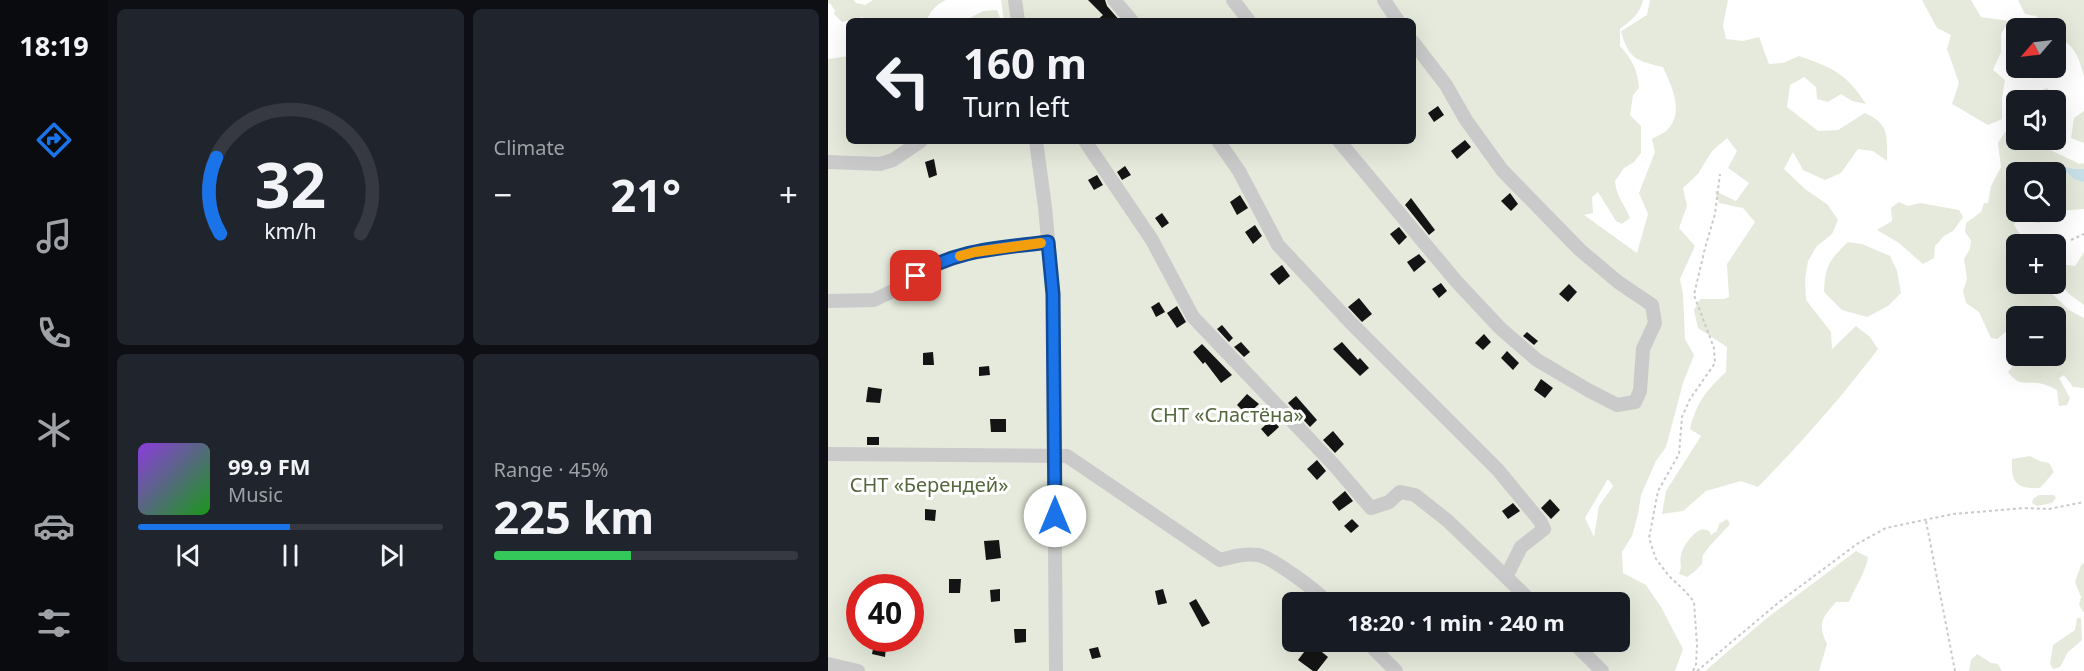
<!DOCTYPE html>
<html lang="en">
<head>
<meta charset="utf-8">
<style>
  :root { --surface:#171b24; --page:#20242c; --text:#f1f3f6; --muted:#9ea1a6; --line:#363941; --accent:#1a73e8 }
  body { margin:0; font-family:"Noto Sans",sans-serif; background:var(--page); color:var(--text); height:100vh; display:flex; flex-direction:column; font-size:22px; white-space:nowrap }
  * { box-sizing:border-box; margin:0 }
  p { font-size:20px; color:var(--muted) }
  .icon { flex:none; width:33px; height:33px; fill:none; stroke:currentColor; stroke-width:2; stroke-linecap:round; stroke-linejoin:round }
  .map { position:relative; flex:1; overflow:hidden }
  .panel { display:flex; flex-direction:column; gap:9px; padding:9px; background:#0d0f14; width:720px }
  .panel>* { flex:none }
  .hud { position:absolute; left:18px; top:18px; width:570px; height:126px; border-radius:9px; box-shadow:0 6px 24px #0002; background:#171b24; color:var(--text); overflow:hidden }
  .needle { width:39px; rotate:242deg }
  .controls { position:absolute; left:1178px; top:18px; display:grid; gap:12px }
  .controls a { display:grid; place-items:center; width:60px; height:60px; border-radius:9px; background:var(--surface); box-shadow:0 6px 24px #0002; font-size:30px }
  .speed { position:absolute; left:18px; top:574px; display:flex; gap:12px; font-size:30px; font-weight:700; text-align:center }
  .speed>* { display:grid; place-content:center; width:78px; height:78px; border-radius:50%; background:var(--surface); box-shadow:0 6px 24px #0002; line-height:1 }
  .speed .limit { border:9px solid #d22; background:#fff; color:#111 }
  .pin { position:absolute; display:grid; place-items:center; width:51px; height:51px; color:#fff; margin:-26px; border-radius:12px; box-shadow:0 3px 9px #0006 }
  .me { position:absolute; width:66px; margin:-33px; rotate:0deg; stroke-linejoin:round; filter:drop-shadow(0 0 4px #0008) }
  .turn { display:flex; align-items:center; gap:21px; height:126px; padding:0 18px; font-size:27px }
  .turn .icon { width:78px; height:78px; stroke-width:2.5 }
  .turn b { display:block; font-size:42px; line-height:51px }
  .big { font-size:45px; font-weight:700; line-height:1.1 }
  .panel .widget { flex:1; display:flex; flex-direction:column; justify-content:center; gap:9px; min-width:0; padding:0 21px; border-radius:9px; background:var(--page) }
  .panel .dial { align-items:center; gap:0 }
  .dial svg { height:156px; overflow:visible; fill:none; stroke:var(--line); stroke-width:7; stroke-linecap:round; text-anchor:middle }
  .dial text { fill:var(--text); stroke:none }
  .song { display:flex; align-items:center; gap:18px }
  .cover { width:72px; height:72px; border-radius:9px; background:linear-gradient(135deg,hsl(270 70% 55%),hsl(120 70% 35%)) }
  .played { height:6px; border-radius:3px; background:linear-gradient(90deg,var(--accent) 50%,var(--line) 50%) }
  .keys { display:flex; justify-content:space-around; direction:ltr }
  .heat { display:flex; justify-content:space-between; align-items:center; font-size:33px; direction:ltr }
  .charge { height:9px; border-radius:4px; background:linear-gradient(90deg,#34c759 45%,var(--line) 0) }
  .panel .tiles { flex:1; display:grid; gap:9px; grid-template-columns:repeat(2,1fr) }
  .trip { position:absolute; left:454px; top:592px; width:348px; height:60px; border-radius:9px; background:var(--surface); box-shadow:0 6px 24px #0002; font-weight:700; line-height:60px; text-align:center }
  main { display:flex; flex:1; min-height:0 }
  .tabs { display:flex; flex-direction:column; width:108px; justify-content:space-around; align-items:center; background:#090b0e; color:var(--muted) }
  .tabs .icon { width:42px; height:42px }
  .tabs .on { color:var(--accent) }
  .tabs b { font-size:27px; color:var(--text) }
  .map>svg:first-child { display:block }
</style>
</head>
<body>
<main>
<nav class="tabs">
<b>18:19</b>
<svg class="icon on" aria-label="directions" viewBox="0 0 24 24"><path d="M12 3l9 9-9 9-9-9zM9 14v-3h6M13 9l2 2-2 2"/></svg>
<svg class="icon" aria-label="music" viewBox="0 0 24 24"><path d="M9 18V5l10-2v13"/><circle cx="6" cy="18" r="3"/><circle cx="16" cy="16" r="3"/></svg>
<svg class="icon" aria-label="phone" viewBox="0 0 24 24"><path d="M5 4h4l2 5-3 2q2 4 5 5l2-3 5 2v4C11 20 4 13 5 4z"/></svg>
<svg class="icon" aria-label="climate" viewBox="0 0 24 24"><path d="M12 3v18M4 7l16 10M4 17L20 7"/></svg>
<svg class="icon" aria-label="car" viewBox="0 0 24 24"><path d="M5 17H2v-5l4-1 3-4h7l3 4 3 1v5h-3M9 17h6M6 11h13"/><circle cx="7" cy="17" r="2"/><circle cx="17" cy="17" r="2"/></svg>
<svg class="icon" aria-label="filters" viewBox="0 0 24 24"><path d="M4 7h16M4 17h16"/><circle cx="9" cy="7" r="2"/><circle cx="15" cy="17" r="2"/></svg>
</nav>
<section class="panel">
<div class="tiles">
<div class="widget dial"><svg viewBox="0 0 100 80">
<path d="M14 69A42 42 0 1 1 86 69"/>
<path d="M14 69A42 42 0 0 1 12 30" stroke="#1a73e8"/>
<text x="50" y="56" font-size="32" font-weight="700">32</text>
<text x="50" y="72" font-size="11">km/h</text>
</svg></div>
<div class="widget"><p>Climate</p>
<div class="heat"><a>−</a><b class="big">21°</b><a>+</a></div>
</div>
<div class="widget">
<div class="song"><i class="cover"></i><div><b>99.9 FM</b><p>Music</p></div></div>
<div class="played"></div>
<div class="keys"><svg class="icon" aria-label="previous" viewBox="0 0 24 24"><path d="M18 5L8 12l10 7zM5 5v14"/></svg><svg class="icon" aria-label="pause" viewBox="0 0 24 24"><path d="M8 5v14M16 5v14"/></svg><svg class="icon" aria-label="next" viewBox="0 0 24 24"><path d="M6 5l10 7-10 7zM19 5v14"/></svg></div>
</div>
<div class="widget"><p>Range · 45%</p><b class="big">225 km</b><div class="charge"></div></div>
</div>
</section>
<div class="map">
<svg width="1256" height="671" viewBox="0 0 1256 671">
  <rect width="100%" height="100%" fill="#fff"/>
  <g fill="#e5eadc" fill-rule="evenodd">
    <path d="M0 0H26L28 3 37 5 45 0H118C107 5 103 11 98 21H36L35 17 14 22 6 14 7 11 2 3 0 4Z"/>
    <path d="M173 0H815C812 14 803 21 792 29V46C803 58 810 70 811 88L805 95 802 115 813 126V153L806 162 796 168 787 181C789 199 796 202 802 218L794 224 788 221 770 192 764 197 765 213 756 215 809 253 820 214 811 193 827 152 824 139C829 136 837 133 841 128 856 109 843 86 835 67 809 61 800 59 793 31L819 15 822 0H900L895 26 898 39 915 41 931 37 941 64 955 63 971 56C1005 68 1018 73 1038 104L1024 101 1013 94 1000 102 989 99 988 87 976 77 962 85 959 107 990 131 1010 130 1037 113C1062 124 1059 137 1059 161L1045 151 1030 149 1013 173 997 180 975 170 965 152 956 169 977 189 1000 205 1010 220 1004 234 989 246 980 261 977 279 978 300 1003 332 1004 349 1028 326 1042 337 1050 349C1013 398 973 443 930 487L913 481 878 491 855 511 834 514 838 491 873 436 862 429C869 401 878 391 898 372L899 347 870 328 866 310 872 299H896L901 297 899 264 927 222 915 208 891 203 887 191 908 201 921 183 900 168 909 151 899 138 884 151 870 174 855 188 859 206 851 228 867 246 852 279 855 294 857 339 866 355 855 383 838 447 828 461 813 495 810 514 804 536 794 552 795 573 818 585 833 607 855 649 847 671H0V59L21 56V141H585V21H176ZM780 479 785 486 771 506 766 537 757 518ZM32 588H82V639H32ZM465 603H792V642H465Z"/>
    <path d="M1094 0H1143L1153 17 1181 21 1173 34V52L1165 70 1177 80 1174 98V119L1160 125 1124 104 1131 83 1119 49 1123 35 1109 28Z"/>
    <path d="M1190 0H1256V77C1252 62 1249 49 1235 40L1227 44V28H1215L1216 25 1208 16 1197 14Z"/>
    <path d="M169 10 173 21H136L155 11Z"/>
    <path d="M1219 88 1231 102 1234 112 1227 115V100H1212L1208 93Z"/>
    <path d="M1256 111V143L1243 138 1246 118Z"/>
    <path d="M1177 132H1188V140H1208C1220 151 1237 156 1251 164L1256 163V209C1236 211 1227 209 1211 223L1189 218 1186 225 1193 236 1194 244H1188V284H1214L1241 310 1256 318V388L1245 387 1236 375 1231 378 1242 398 1239 405 1231 406 1229 390C1223 387 1217 384 1210 383 1194 382 1191 386 1180 372L1189 361 1184 351 1187 345 1188 356H1227V316H1188V333L1179 331 1169 339 1163 338 1151 312 1138 303 1135 291 1139 279 1136 259 1142 249 1143 240 1137 232 1138 223 1153 212 1156 203H1160L1163 186 1173 167 1170 143ZM1188 172H1227V212H1188Z"/>
    <path d="M1071 202 1080 206 1092 203 1131 210 1135 217 1125 231 1116 236 1107 246 1106 258 1095 264 1071 243 1049 230 1064 221 1063 208Z"/>
    <path d="M1020 242 1034 244 1062 256 1069 271 1073 293 1060 306 1039 317 1014 310 996 292C997 265 1001 261 1020 242Z"/>
    <path d="M1256 252V305L1241 294 1227 278V269L1232 264 1247 266Z"/>
    <path d="M1202 456 1212 461 1221 463 1226 472 1212 488C1188 489 1183 483 1184 459Z"/>
    <path d="M1211 495H1226L1228 498 1224 503 1209 506 1204 503 1205 499Z"/>
    <path d="M899 519 902 524 880 548 875 555 874 564 867 571 859 577 851 574C855 565 851 563 853 555 855 545 865 533 874 529L881 531 883 535 889 531 891 524Z"/>
    <path d="M1028 551 1040 557C1037 574 1027 587 1021 602H1008C994 618 989 623 999 644L991 671H877L939 618Z"/>
    <path d="M1256 563V613L1251 605 1253 597 1247 582 1253 565Z"/>
    <path d="M1249 618H1253L1254 640 1240 652 1232 667 1225 669 1222 664 1225 645 1247 630Z"/>
    <path d="M1149 654 1163 663 1170 664 1174 671H1141L1143 660Z"/>
  </g>
  <path fill="#c8e0e9" d="M1232 166 1246 169H1256V182L1246 179Z"/>
  <g fill="#141414">
    <path d="M260 0H277L279 6 292 21H268L275 15Z"/>
    <path d="M610 106 616 115 606 122 600 113Z"/>
    <path d="M637 140 643 147 629 159 623 151Z"/>
    <path d="M106 159 109 175 101 178 97 162Z"/>
    <path d="M297 166 303 175 294 180 289 172Z"/>
    <path d="M269 175 275 185 266 190 260 180Z"/>
    <path d="M682 193 690 204 683 211 673 201Z"/>
    <path d="M412 195 420 208 409 215 402 202Z"/>
    <path d="M583 198 607 230 601 235 577 205Z"/>
    <path d="M334 213 341 223 334 228 327 218Z"/>
    <path d="M427 225 434 236 425 244 417 232Z"/>
    <path d="M571 227 579 237 571 245 562 234Z"/>
    <path d="M591 254 598 262 586 272 579 262Z"/>
    <path d="M454 265 462 276 451 285 442 274Z"/>
    <path d="M613 283 619 291 611 298 604 289Z"/>
    <path d="M741 284 749 292 740 302 731 294Z"/>
    <path d="M531 298 544 314 534 322 520 307Z"/>
    <path d="M331 302 337 312 328 317 323 307Z"/>
    <path d="M349 306 358 322 349 328 339 313Z"/>
    <path d="M394 325 405 338 401 342 389 329Z"/>
    <path d="M699 332 710 341 706 345 695 336Z"/>
    <path d="M656 334 663 342 655 350 647 343Z"/>
    <path d="M413 342 422 352 416 357 406 347Z"/>
    <path d="M514 342 530 360 532 358 541 368 532 376 505 349Z"/>
    <path d="M374 344 404 375 393 383 377 362 375 364 365 352Z"/>
    <path d="M679 351 691 363 685 370 673 358Z"/>
    <path d="M105 352 106 365H95V353Z"/>
    <path d="M161 366 162 375 151 376V367Z"/>
    <path d="M713 379 725 388 717 398 706 390Z"/>
    <path d="M40 387 54 389 52 403 38 402Z"/>
    <path d="M419 394 431 404 419 415 409 405Z"/>
    <path d="M468 396 489 420 482 427 460 403Z"/>
    <path d="M162 419H178V432H163Z"/>
    <path d="M444 419 451 427 440 437 433 429Z"/>
    <path d="M505 431 516 444 507 453 495 440Z"/>
    <rect x="39" y="437" width="12" height="8"/>
    <path d="M489 460 498 471 489 480 479 469Z"/>
    <path d="M517 491 525 501 511 511 504 502Z"/>
    <path d="M722 499 732 510 723 519 713 508Z"/>
    <path d="M685 503 692 511 680 519 674 511Z"/>
    <path d="M97 509 108 510 107 521 97 520Z"/>
    <path d="M524 519 531 526 523 533 516 526Z"/>
    <path d="M171 540 173 558 158 560 156 541Z"/>
    <path d="M121 579H133L132 593H121Z"/>
    <path d="M172 589V601L163 602 162 590Z"/>
    <path d="M335 589 339 603 330 605 327 591Z"/>
    <path d="M368 599 382 623 374 627 361 603Z"/>
    <path d="M186 629H198V642L187 643Z"/>
    <path d="M483 643 500 657 489 671H485L470 660Z"/>
    <path d="M46 644 58 647 57 657 44 654Z"/>
    <path d="M270 647 273 657 264 659 261 649Z"/>
  </g>
  <g fill="none" stroke-linecap="round" stroke-linejoin="round">
    <g stroke="#cacaca" stroke-width="2" stroke-dasharray="3 3" stroke-linecap="butt">
      <path d="M1243 240 1256 234"/>
      <path d="M1098 521 1127 671"/>
      <path d="M865 671 868 664 869 645 866 602 858 592 841 576 828 559 821 538 830 491 851 454 854 417 862 399 887 363 886 348 866 295 877 248 887 214 892 174"/>
      <path d="M869 671 950 603 1029 544 1058 528 1125 514 1196 508 1221 509 1256 502"/>
    </g>
    <g stroke="#cacaca" stroke-width="14">
      <path d="M187 0 190 21"/>
      <path d="M286 0 304 21"/>
      <path d="M405 0 421 21"/>
      <path d="M556 0 570 21"/>
      <path d="M208 141 217 207 225 294 228 671"/>
      <path d="M257 141 324 240 365 317 506 465 543 508 561 502 572 492 587 495 620 521 705 603"/>
      <path d="M390 141 411 171 450 245 523 323 670 470 712 521 716 529 693 547 678 577"/>
      <path d="M511 141 628 281 672 328 709 360 760 390 789 405 807 402 812 391 815 349 827 323 824 305 790 282 752 250 674 170 638 120 618 85 585 42"/>
      <path d="M0 162 52 164 65 160 93 141"/>
      <path d="M0 301 46 300 73 287 103 265 147 252 220 242"/>
      <path d="M0 454 239 456 392 560C404 557 416 553 430 555 444 557 489 591 500 603"/>
      <path d="M539 642 568 671"/>
      <path d="M745 642 774 671"/>
      <path d="M0 664 30 671"/>
    </g>
  </g>
  <g fill="none" stroke-linecap="round" stroke-linejoin="round">
    <defs>
      <path id="route" d="M88 276C126 249 175 248 220 242L225 294 227 516"/>
    </defs>
    <use href="#route" stroke="#114b97" stroke-width="15"/>
    <use href="#route" stroke="#1a73e8" stroke-width="10"/>
    <path stroke="#f59e0b" stroke-width="10" d="M132 256 147 252 213 243"/>
  </g>
  <g text-anchor="middle" dominant-baseline="central" stroke-width="6" stroke-linejoin="round" paint-order="stroke">
    <g font-size="20" fill="#55673d" stroke="#fff">
      <text x="399" y="414">СНТ «Сластёна»</text>
      <text x="101" y="484">СНТ «Берендей»</text>
    </g>
  </g>
</svg>
<div class="controls">
<a><svg class="needle" viewBox="-14 -14 28 28"><path d="M0-13l5 13h-10z" fill="#e53935"/><path d="M0 13l5-13h-10z" fill="#9ea1a6"/></svg></a>
<a><svg class="icon" aria-label="sound" viewBox="0 0 24 24"><path d="M4 9h4l5-4v14l-5-4H4zM17 9q2 3 0 6"/></svg></a>
<a><svg class="icon" aria-label="search" viewBox="0 0 24 24"><circle cx="10" cy="10" r="6"/><path d="M15 15l6 6"/></svg></a>
<a>+</a>
<a>−</a>
</div>
<div class="speed"><div class="limit">40</div></div>
<div class="pin" style="left:88px;top:276px;background:#d93025"><svg class="icon" aria-label="arrive" viewBox="0 0 24 24"><path d="M6 21V4h12l-3 4 3 4H6"/></svg></div>
<svg class="me" style="left:227px;top:516px" viewBox="-20 -20 40 40"><circle r="19" fill="#fff"/><path d="M0-13L10 11 0 6-10 11z" fill="#1a73e8"/></svg>
<div class="trip">18:20 · 1 min · 240 m</div>
<div class="hud">
<div class="turn"><svg class="icon" aria-label="left" viewBox="0 0 24 24"><path d="M17 20v-9H6M10 6l-5 5 5 5"/></svg><div><b>160 m</b>Turn left</div></div>
</div>
</div>
</main>
</body>
</html>
